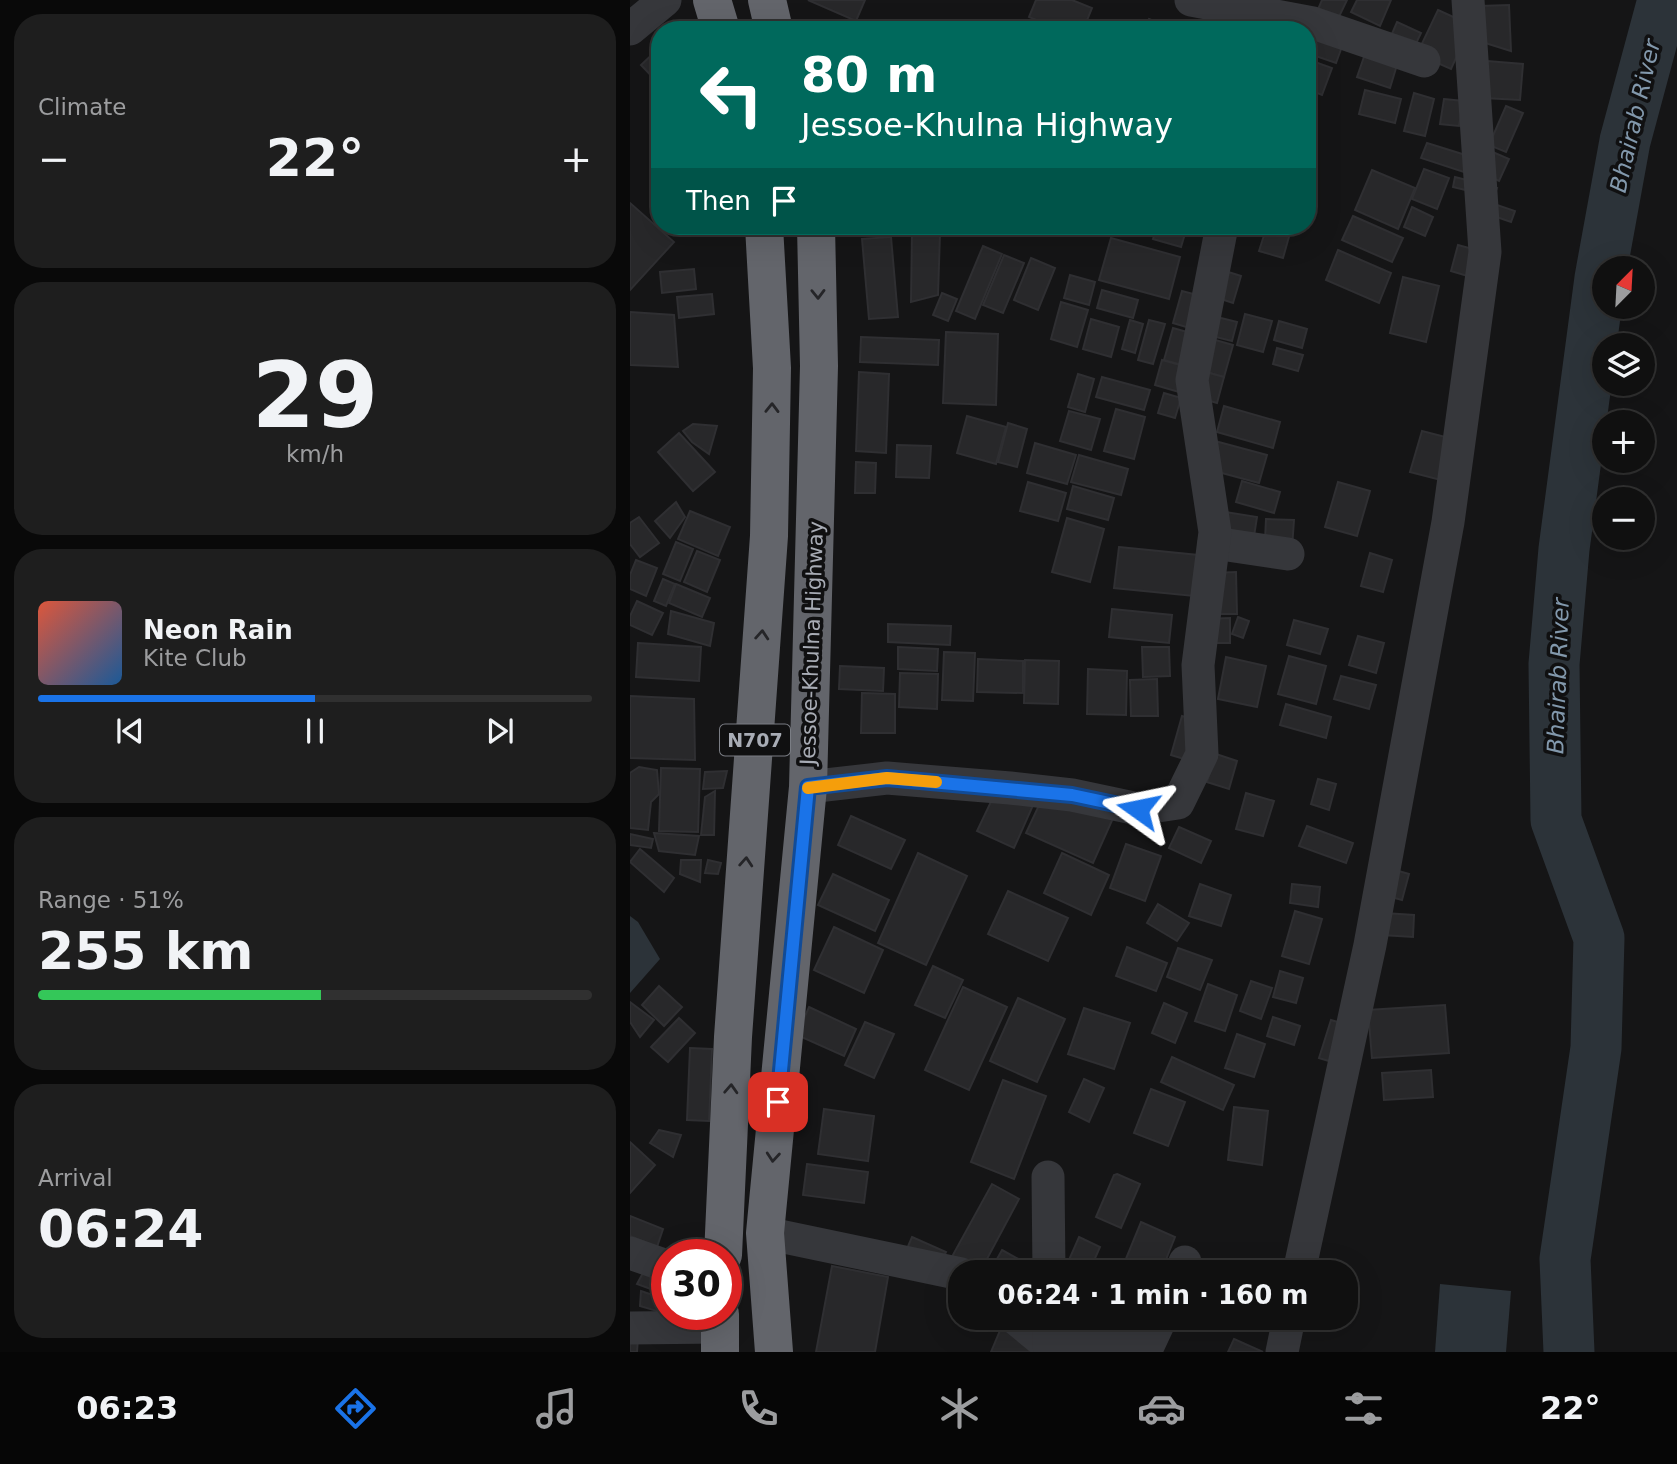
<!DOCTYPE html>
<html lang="en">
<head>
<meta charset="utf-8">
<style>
  :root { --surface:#101010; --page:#1e1e1e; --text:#f1f3f6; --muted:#9c9d9f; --line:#303030; --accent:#1a73e8 }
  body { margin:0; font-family:"DejaVu Sans",sans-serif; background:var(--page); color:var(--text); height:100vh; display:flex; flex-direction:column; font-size:26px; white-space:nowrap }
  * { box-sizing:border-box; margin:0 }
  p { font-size:23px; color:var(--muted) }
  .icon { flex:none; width:38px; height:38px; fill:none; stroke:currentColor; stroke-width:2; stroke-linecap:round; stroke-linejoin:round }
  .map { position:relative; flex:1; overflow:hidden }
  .drawer { display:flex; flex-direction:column; gap:14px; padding:14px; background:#090909; width:630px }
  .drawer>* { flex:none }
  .banner { position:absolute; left:21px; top:21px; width:665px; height:214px; border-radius:28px; box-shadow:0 7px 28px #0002,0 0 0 2px var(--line); background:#00695c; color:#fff; overflow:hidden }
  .needle { width:46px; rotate:24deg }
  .controls { position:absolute; left:962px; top:256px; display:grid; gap:14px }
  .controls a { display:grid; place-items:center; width:63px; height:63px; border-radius:50%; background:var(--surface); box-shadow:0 7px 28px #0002,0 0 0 2px var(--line); font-size:35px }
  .speed { position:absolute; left:21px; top:1239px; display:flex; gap:14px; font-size:35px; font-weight:700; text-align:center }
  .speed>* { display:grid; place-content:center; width:91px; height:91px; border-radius:50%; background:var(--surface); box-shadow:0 7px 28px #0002,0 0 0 2px var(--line); line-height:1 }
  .speed .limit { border:10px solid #d22; background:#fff; color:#111 }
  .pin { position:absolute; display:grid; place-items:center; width:60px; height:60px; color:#fff; margin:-30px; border-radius:14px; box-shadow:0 4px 10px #0006 }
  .me { position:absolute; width:77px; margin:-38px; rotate:282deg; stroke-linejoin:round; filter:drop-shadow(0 0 5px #0008) }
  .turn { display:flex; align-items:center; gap:24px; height:147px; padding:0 35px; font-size:32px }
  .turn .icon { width:91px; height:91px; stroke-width:2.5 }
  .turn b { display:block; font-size:49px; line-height:60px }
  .then { display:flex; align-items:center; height:66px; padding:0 35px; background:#0003; gap:14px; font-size:26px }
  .big { font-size:52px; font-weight:700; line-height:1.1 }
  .drawer .widget { flex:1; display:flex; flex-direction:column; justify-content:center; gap:10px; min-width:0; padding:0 24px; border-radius:28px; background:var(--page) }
  .drawer .dial { align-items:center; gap:0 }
  .dial b { font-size:91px; line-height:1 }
  .song { display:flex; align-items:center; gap:21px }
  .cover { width:84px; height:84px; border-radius:10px; background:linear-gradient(135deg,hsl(10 70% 55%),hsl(210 70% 35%)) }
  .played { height:7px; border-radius:4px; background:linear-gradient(90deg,var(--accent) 50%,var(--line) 50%) }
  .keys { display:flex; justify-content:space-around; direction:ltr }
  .heat { display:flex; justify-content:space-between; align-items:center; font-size:38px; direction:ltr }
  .charge { height:10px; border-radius:5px; background:linear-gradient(90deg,#34c759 51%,var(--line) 0) }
  .trip { position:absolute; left:318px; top:1260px; width:410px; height:70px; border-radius:28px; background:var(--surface); box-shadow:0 7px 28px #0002,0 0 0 2px var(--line); font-weight:700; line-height:70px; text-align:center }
  .menu { display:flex; height:112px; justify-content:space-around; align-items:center; background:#060606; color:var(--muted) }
  .menu .icon { width:49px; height:49px }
  .menu .active { color:var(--accent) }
  .menu b { font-size:32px; color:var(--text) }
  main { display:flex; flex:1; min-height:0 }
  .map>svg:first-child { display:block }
</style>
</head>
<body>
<main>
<section class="drawer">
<div class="widget"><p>Climate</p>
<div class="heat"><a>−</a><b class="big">22°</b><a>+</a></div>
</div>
<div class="widget dial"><b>29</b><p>km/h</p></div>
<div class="widget">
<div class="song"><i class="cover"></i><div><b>Neon Rain</b><p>Kite Club</p></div></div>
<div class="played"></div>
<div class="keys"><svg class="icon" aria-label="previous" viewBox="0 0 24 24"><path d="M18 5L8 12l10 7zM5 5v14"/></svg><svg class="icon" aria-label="pause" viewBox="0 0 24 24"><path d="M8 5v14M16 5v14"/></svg><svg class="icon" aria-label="next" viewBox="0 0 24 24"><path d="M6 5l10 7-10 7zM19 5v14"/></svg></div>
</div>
<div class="widget"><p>Range · 51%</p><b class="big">255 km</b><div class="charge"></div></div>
<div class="widget"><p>Arrival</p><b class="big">06:24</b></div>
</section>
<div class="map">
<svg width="1047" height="1352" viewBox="0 0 1047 1352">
  <rect width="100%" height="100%" fill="#151516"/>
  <g fill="#2c3339">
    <path d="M0 916 8 922 30 959 0 993Z"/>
    <path d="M810 1284 881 1291 876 1352H805Z"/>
  </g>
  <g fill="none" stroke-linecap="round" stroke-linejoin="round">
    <path stroke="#2c3339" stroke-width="51" d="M939 1352 935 1259 966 1048 969 938 926 820 924 664 934 549 970 278 995 141 1033 0"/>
  </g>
  <g fill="#28282a" stroke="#2f2f32" stroke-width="2">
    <path d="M178 0H235L226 21Z"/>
    <path d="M406 0H442L462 8 453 30H431L399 17Z"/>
    <path d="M692 0H717L706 23 686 14Z"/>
    <path d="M727 0H761L750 26 721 12Z"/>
    <path d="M879 5 881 51 852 42 850 6Z"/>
    <path d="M808 10 841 25 821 69 787 54Z"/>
    <path d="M519 19 544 30H515Z"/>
    <path d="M600 21 624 30H597Z"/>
    <path d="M56 22 63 30H47Z"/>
    <path d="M767 22 791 33 781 54 758 43Z"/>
    <path d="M677 30 714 41 706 63 677 53Z"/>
    <path d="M30 47V85L11 65Z"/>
    <path d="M735 54 767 65 760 88 727 77Z"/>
    <path d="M857 61 893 64 890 100 854 98Z"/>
    <path d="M685 62 702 68 692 95 677 89Z"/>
    <path d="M735 90 771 99 765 123 729 114Z"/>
    <path d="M784 93 804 99 795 136 774 131Z"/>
    <path d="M814 99 833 101 829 126 810 124Z"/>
    <path d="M876 106 893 113 876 152 859 145Z"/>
    <path d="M797 143 845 158 840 174 791 158Z"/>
    <path d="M858 150 879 159 869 181 848 171Z"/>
    <path d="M794 169 819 178 807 209 782 199Z"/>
    <path d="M742 170 785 188 768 229 725 210Z"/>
    <path d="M825 177 867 188 864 197 823 187Z"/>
    <path d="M0 203 44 242 0 290Z"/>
    <path d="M864 204 885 211 881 222 861 215Z"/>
    <path d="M782 207 803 217 795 236 774 227Z"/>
    <path d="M723 216 773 238 762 262 712 240Z"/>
    <path d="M527 226 557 227 551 247 523 239Z"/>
    <path d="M637 226H662L653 258 629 251Z"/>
    <path d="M282 232 310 233 308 295 281 302Z"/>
    <path d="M261 237 268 317 239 319 232 239Z"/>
    <path d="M481 238 550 257 539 299 469 280Z"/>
    <path d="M828 245 868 256 861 283 821 271Z"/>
    <path d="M353 246 372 254 345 319 326 311Z"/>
    <path d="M708 250 761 273 749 303 696 280Z"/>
    <path d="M374 255 394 263 373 313 353 305Z"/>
    <path d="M401 258 425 268 408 310 384 300Z"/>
    <path d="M64 269 66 289 32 293 30 272Z"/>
    <path d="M592 270 611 276 603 303 585 297Z"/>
    <path d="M440 275 465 282 459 305 434 298Z"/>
    <path d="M773 277 809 286 796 342 760 333Z"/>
    <path d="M472 290 508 300 503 318 467 308Z"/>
    <path d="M552 291 582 299 573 332 543 323Z"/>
    <path d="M312 293 327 299 318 321 303 315Z"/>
    <path d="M82 294 84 314 49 318 47 297Z"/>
    <path d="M431 302 458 310 447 347 421 339Z"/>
    <path d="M0 312 44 315 48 367 0 365Z"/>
    <path d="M615 314 642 321 633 352 607 345Z"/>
    <path d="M583 316 607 322 602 341 578 335Z"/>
    <path d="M461 319 489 327 481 357 453 349Z"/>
    <path d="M500 320 513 324 505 353 492 349Z"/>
    <path d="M519 320 535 324 523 364 508 360Z"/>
    <path d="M649 321 677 329 672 348 644 340Z"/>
    <path d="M543 328 603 345 594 377 534 360Z"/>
    <path d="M316 332 368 334 366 405 313 403Z"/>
    <path d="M231 337 309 340 308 365 230 362Z"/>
    <path d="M647 348 673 355 668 371 643 364Z"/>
    <path d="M532 360 594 377 587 403 525 385Z"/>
    <path d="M229 372 259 374 256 453 226 451Z"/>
    <path d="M448 374 464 379 455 412 438 407Z"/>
    <path d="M472 377 520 390 514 410 466 397Z"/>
    <path d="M534 393 551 398 545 418 528 413Z"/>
    <path d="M594 406 650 422 643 448 587 432Z"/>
    <path d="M486 409 515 417 504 459 474 451Z"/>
    <path d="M439 411 470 419 461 450 430 441Z"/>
    <path d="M337 416 376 427 366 464 327 453Z"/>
    <path d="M378 423 397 429 387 467 368 462Z"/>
    <path d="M63 424 87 426 79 454 62 442 53 431Z"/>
    <path d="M792 431 823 439 811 480 780 472Z"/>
    <path d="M49 433 85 472 63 491 28 452Z"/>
    <path d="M585 441 637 455 629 483 577 469Z"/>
    <path d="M405 443 446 455 437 484 397 473Z"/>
    <path d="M267 445 301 446 299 478 266 477Z"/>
    <path d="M449 455 498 469 491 495 441 482Z"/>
    <path d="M226 462 246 463 245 493H225Z"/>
    <path d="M612 481 650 492 644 513 606 502Z"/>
    <path d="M398 482 436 493 428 521 390 511Z"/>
    <path d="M708 482 740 491 727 536 695 527Z"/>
    <path d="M443 486 484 498 478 520 437 509Z"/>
    <path d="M46 502 55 517 40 538 25 521Z"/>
    <path d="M583 510 627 517 622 549 578 542Z"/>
    <path d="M60 511 100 527 88 556 48 539Z"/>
    <path d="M9 517 29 543 10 557 0 544V523Z"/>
    <path d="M437 518 474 529 460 582 422 572Z"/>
    <path d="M636 519 664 520 661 562 634 561Z"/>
    <path d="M46 542 63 549 50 581 33 574Z"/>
    <path d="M489 547 578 556 574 597 484 588Z"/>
    <path d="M67 551 90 560 77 592 54 582Z"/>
    <path d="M740 553 762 560 753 592 731 586Z"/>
    <path d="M6 560 27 568 16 596 0 589V575Z"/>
    <path d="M606 572 607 614H584L583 573Z"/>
    <path d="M33 579 45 584 36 606 24 601Z"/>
    <path d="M46 584 80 598 72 617 39 603Z"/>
    <path d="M7 601 33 613 22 635 0 625V616Z"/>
    <path d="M482 609 542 615 539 643 479 637Z"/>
    <path d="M41 611 84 623 80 646 38 634Z"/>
    <path d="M608 617 619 621 613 638 602 634Z"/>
    <path d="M600 618V643H574L573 619Z"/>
    <path d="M664 620 698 629 690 654 657 645Z"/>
    <path d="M258 624 321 626 320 645 258 642Z"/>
    <path d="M728 636 754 643 746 673 719 665Z"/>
    <path d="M8 643 71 647 69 681 6 677Z"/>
    <path d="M268 647 308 649 307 671 268 669Z"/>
    <path d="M512 647H539L540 676 513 677Z"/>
    <path d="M314 652 345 653 343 701 312 700Z"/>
    <path d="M659 656 696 666 686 704 648 694Z"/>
    <path d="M596 657 636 666 627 707 588 699Z"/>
    <path d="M348 659 393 661V693L347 692Z"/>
    <path d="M395 660 429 661 428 704 394 703Z"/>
    <path d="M210 666 254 668 253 691 209 689Z"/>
    <path d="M458 669 497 671 496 715 457 714Z"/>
    <path d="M270 673 308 674 307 709 269 707Z"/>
    <path d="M711 676 746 685 739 709 704 699Z"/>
    <path d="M527 679 528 716H501L500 680Z"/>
    <path d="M232 693 265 694V733H231Z"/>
    <path d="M0 696 64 699 65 760 0 758Z"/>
    <path d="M656 704 701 717 696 738 650 725Z"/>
    <path d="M552 716 576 723 564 762 541 755Z"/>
    <path d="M586 754 607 761 599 789 577 782Z"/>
    <path d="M9 767 27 770 29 794 21 802 18 830 0 828V773Z"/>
    <path d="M31 768 70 769 68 832 29 831Z"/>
    <path d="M97 771 93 788 73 789 75 772Z"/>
    <path d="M688 779 706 784 699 810 681 804Z"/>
    <path d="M418 786 484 816 463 863 396 833Z"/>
    <path d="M368 787 404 803 384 848 347 831Z"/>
    <path d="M85 791 84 835H71L75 797Z"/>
    <path d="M616 793 644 801 633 836 606 829Z"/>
    <path d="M221 816 275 840 261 869 208 845Z"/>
    <path d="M677 826 723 843 716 863 669 846Z"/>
    <path d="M549 827 581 841 571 863 539 848Z"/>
    <path d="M24 833 69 836 65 855 29 851Z"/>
    <path d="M0 834 23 839 21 848 0 845Z"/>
    <path d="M496 844 531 856 515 901 480 888Z"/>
    <path d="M10 849 44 878 34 892 0 862Z"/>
    <path d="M288 853 337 876 296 965 248 943Z"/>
    <path d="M432 853 479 875 461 915 414 893Z"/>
    <path d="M51 860H71L70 882 50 874Z"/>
    <path d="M78 860 91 863 88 874 75 873Z"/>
    <path d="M758 868 779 874 772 900 750 894Z"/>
    <path d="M203 874 259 900 245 931 188 905Z"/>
    <path d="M570 884 601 895 591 926 559 916Z"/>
    <path d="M662 884 690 887 688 907 660 903Z"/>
    <path d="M378 891 438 918 418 961 358 934Z"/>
    <path d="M528 904 559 923 547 941 517 923Z"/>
    <path d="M665 911 692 919 679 964 652 956Z"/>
    <path d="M754 913 784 915 783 937 752 935Z"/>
    <path d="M204 927 253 950 234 993 184 970Z"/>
    <path d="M497 947 537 963 526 991 486 976Z"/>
    <path d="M548 948 582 960 570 990 537 977Z"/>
    <path d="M303 966 333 980 315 1018 285 1005Z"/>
    <path d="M650 971 673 978 666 1003 643 997Z"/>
    <path d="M621 981 642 988 631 1019 610 1011Z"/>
    <path d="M578 984 607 995 595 1031 565 1021Z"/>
    <path d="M29 986 52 1007 34 1026 12 1005Z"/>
    <path d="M333 987 377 1007 339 1090 295 1070Z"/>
    <path d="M388 998 435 1019 407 1082 360 1061Z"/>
    <path d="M0 1002 24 1020 10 1037 0 1022Z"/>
    <path d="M534 1003 557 1013 545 1043 522 1033Z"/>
    <path d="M815 1005 819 1053 742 1058 738 1010Z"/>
    <path d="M179 1007 226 1029 214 1056 167 1035Z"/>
    <path d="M454 1008 500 1023 484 1069 438 1054Z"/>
    <path d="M643 1017 670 1026 664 1045 637 1036Z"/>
    <path d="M49 1018 65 1033 38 1062 21 1047Z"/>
    <path d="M701 1020 724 1027 712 1065 689 1058Z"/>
    <path d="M235 1022 264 1034 244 1078 215 1065Z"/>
    <path d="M607 1034 635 1044 624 1077 595 1068Z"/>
    <path d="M60 1048 82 1049 79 1121 57 1120Z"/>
    <path d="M542 1057 604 1085 593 1110 531 1082Z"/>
    <path d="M801 1070 803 1097 754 1100 752 1073Z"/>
    <path d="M454 1079 474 1088 459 1122 439 1112Z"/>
    <path d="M373 1080 416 1096 384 1179 341 1162Z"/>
    <path d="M521 1089 555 1102 538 1146 504 1133Z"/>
    <path d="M604 1107 638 1111 632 1165 598 1160Z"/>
    <path d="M194 1109 244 1116 238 1161 188 1154Z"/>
    <path d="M29 1130 51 1135 43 1157 20 1143Z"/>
    <path d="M0 1142 25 1165 0 1193Z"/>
    <path d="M177 1164 238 1172 234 1203 173 1195Z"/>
    <path d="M487 1174 510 1184 491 1228 466 1217 484 1175Z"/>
    <path d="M362 1184 389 1199 350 1272 313 1273Z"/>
    <path d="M0 1216 33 1229 27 1247 0 1236Z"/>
    <path d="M511 1222 545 1237 531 1272H507L493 1266Z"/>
    <path d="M282 1237 316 1252 304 1279 270 1265Z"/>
    <path d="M449 1237 470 1247 459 1272H441L435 1269Z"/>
    <path d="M372 1250 401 1266 398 1272H374L363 1266Z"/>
    <path d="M202 1266 258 1277 245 1352H186Z"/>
    <path d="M14 1271 37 1280V1295L7 1284Z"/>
    <path d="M11 1291 37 1300V1314L10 1306Z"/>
    <path d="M445 1318H508L496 1346 443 1322Z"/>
    <path d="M371 1328 413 1347 411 1352H361Z"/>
    <path d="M0 1338H8L7 1352H0Z"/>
    <path d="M604 1339 633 1352H598Z"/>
  </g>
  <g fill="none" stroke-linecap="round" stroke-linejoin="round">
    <g stroke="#36373b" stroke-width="33">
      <path d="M561 0 683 23 794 61"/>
      <path d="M0 29 35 0"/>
      <path d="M584 543 658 554"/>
      <path d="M178 787 257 778 380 788 442 795 508 809 548 803 572 754 568 665 585 532 562 380 592 226"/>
      <path d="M418 1177 419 1272"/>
      <path d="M135 1233 331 1274"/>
      <path d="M0 1253 37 1266"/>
      <path d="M551 1272 555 1262"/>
      <path d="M669 1272 740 945 818 522 855 252 838 0"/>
      <path d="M385 1318 419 1346 435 1350"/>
      <path d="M419 1318V1346L517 1348 531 1318"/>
      <path d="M0 1328 90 1327"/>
      <path d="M652 1352 659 1318"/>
    </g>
    <g stroke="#63656b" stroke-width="38">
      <path d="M82 0 91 30"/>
      <path d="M137 0 144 30"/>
      <path d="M93 1255 103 1037 139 536 142 368 134 226"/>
      <path d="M90 1352V1314"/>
      <path d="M144 1352 135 1233 178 787 189 366 186 226"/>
    </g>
  </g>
  <defs><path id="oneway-chevron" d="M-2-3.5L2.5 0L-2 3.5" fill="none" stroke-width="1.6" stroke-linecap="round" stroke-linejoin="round" transform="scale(1.75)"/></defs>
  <g stroke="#252528">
    <use href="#oneway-chevron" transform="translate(188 294) rotate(89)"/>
    <use href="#oneway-chevron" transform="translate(142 408) rotate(-89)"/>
    <use href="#oneway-chevron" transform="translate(132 635) rotate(-86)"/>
    <use href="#oneway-chevron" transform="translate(116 862) rotate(-86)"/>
    <use href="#oneway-chevron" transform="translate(101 1089) rotate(-87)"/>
    <use href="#oneway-chevron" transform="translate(143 1157) rotate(95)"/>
  </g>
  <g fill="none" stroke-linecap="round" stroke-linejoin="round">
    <defs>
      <path id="route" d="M148 1102 178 787 257 778 442 795 508 809"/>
    </defs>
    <use href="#route" stroke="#114b97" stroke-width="18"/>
    <use href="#route" stroke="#1a73e8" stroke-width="12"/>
    <path stroke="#f59e0b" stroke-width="12" d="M178 788 257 778 306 782"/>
  </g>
  <g text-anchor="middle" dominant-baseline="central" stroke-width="7" stroke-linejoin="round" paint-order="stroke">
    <rect fill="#101011" stroke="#7a7d84" stroke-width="2" x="90" y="724.5" width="70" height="31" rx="5"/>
    <g font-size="19" font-weight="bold" fill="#a8acb5">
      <text x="125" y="740">N707</text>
    </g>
    <g font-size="21" fill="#a8acb5" stroke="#101011">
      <text transform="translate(182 643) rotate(-88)">Jessoe-Khulna Highway</text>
    </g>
    <g font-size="23" font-style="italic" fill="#8298ac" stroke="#101011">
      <text transform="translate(1005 116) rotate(-77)">Bhairab River</text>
      <text transform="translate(928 676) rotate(-88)">Bhairab River</text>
    </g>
  </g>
</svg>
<div class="controls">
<a><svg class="needle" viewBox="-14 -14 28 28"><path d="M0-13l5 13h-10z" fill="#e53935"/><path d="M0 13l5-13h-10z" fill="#9c9d9f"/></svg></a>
<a><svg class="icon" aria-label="layers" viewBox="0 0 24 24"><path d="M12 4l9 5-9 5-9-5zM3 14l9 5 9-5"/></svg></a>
<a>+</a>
<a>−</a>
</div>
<div class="speed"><div class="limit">30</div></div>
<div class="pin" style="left:148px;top:1102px;background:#d93025"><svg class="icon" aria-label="arrive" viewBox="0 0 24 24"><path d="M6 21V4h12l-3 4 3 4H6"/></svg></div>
<svg class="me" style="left:508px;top:809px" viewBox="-20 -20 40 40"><path d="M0-17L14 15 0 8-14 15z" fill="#1a73e8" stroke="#fff" stroke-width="4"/></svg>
<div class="trip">06:24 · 1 min · 160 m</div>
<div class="banner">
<div class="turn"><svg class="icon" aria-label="left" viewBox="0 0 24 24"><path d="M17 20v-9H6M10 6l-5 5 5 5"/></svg><div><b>80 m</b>Jessoe-Khulna Highway</div></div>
<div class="then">Then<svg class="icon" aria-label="arrive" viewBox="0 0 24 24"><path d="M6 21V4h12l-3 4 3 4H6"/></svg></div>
</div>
</div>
</main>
<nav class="menu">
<b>06:23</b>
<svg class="icon active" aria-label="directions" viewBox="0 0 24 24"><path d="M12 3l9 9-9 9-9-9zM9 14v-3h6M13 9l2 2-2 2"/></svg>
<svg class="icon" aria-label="music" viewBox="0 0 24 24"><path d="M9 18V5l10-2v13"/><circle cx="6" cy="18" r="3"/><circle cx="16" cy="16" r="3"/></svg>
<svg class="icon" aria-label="phone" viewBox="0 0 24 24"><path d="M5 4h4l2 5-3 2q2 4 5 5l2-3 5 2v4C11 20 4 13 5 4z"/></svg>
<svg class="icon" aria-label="climate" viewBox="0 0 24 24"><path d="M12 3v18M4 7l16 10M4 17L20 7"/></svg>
<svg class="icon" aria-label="car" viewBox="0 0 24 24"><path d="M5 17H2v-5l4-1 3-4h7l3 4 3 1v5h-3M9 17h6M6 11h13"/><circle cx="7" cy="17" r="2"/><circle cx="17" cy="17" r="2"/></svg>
<svg class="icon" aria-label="filters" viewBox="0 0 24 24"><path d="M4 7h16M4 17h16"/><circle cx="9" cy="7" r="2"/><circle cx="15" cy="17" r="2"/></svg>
<b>22°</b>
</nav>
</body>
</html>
